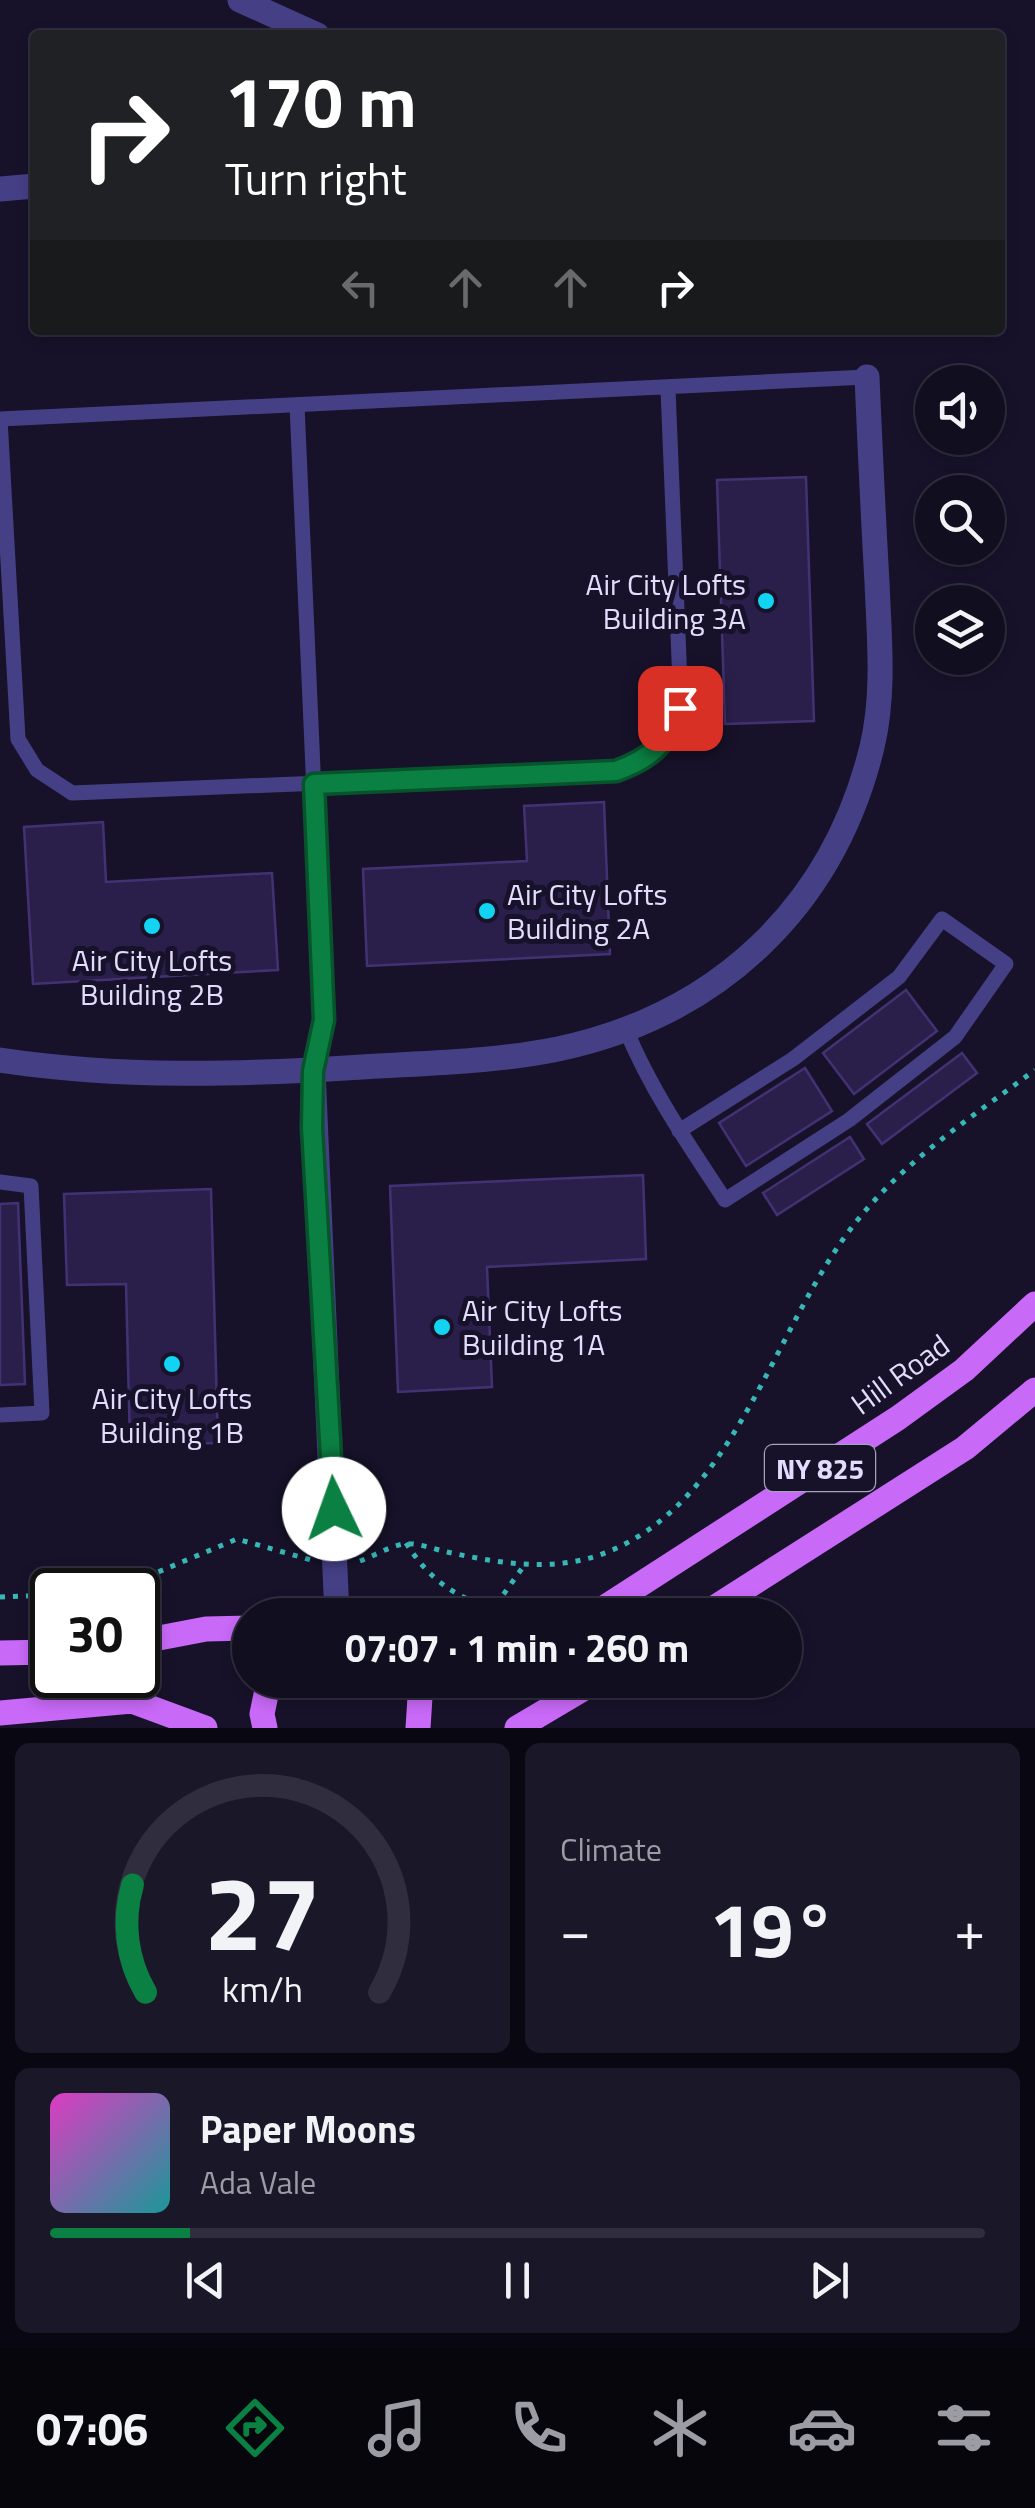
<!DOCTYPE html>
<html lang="en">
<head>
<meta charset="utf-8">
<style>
  :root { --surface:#110e20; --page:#1a1729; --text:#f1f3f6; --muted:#9c9ca5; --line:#302e3e; --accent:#0b8043 }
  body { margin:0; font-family:"Titillium Web",sans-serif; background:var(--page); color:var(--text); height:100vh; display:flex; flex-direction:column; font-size:38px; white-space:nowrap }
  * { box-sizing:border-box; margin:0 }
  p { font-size:32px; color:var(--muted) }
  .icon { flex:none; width:55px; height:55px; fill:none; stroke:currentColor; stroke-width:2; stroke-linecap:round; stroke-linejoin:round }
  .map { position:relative; height:1728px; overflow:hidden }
  .panel { display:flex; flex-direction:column; gap:15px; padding:15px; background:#090812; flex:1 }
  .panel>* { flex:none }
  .hud { position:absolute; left:30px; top:30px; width:975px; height:305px; border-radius:10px; box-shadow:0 5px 15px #0003,0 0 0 2px var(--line); background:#202124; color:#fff; overflow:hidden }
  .fabs { position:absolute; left:915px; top:365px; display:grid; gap:20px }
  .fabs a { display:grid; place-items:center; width:90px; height:90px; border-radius:50%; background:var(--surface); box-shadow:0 5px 15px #0003,0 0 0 2px var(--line); font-size:50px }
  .speed { position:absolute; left:30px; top:1568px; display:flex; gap:20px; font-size:50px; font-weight:700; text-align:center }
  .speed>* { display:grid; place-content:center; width:130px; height:130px; border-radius:50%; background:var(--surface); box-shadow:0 5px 15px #0003,0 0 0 2px var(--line); line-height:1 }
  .speed .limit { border:5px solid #111; border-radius:15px; background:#fff; color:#111 }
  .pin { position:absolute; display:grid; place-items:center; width:85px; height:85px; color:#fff; margin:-42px; border-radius:20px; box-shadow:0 5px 15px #0006 }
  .me { position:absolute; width:110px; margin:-55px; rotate:357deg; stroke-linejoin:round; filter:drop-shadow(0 0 8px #0008) }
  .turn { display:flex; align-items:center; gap:35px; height:210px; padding:0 30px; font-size:45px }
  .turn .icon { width:130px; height:130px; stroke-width:2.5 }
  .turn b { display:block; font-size:70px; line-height:85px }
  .lanes { display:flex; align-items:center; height:95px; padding:0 30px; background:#0003; justify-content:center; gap:50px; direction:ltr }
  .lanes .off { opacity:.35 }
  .big { font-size:75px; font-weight:700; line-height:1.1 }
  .panel .card { flex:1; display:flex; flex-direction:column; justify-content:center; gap:15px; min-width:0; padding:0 35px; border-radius:15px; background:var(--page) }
  .panel .dial { align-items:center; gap:0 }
  .dial svg { height:260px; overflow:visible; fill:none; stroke:var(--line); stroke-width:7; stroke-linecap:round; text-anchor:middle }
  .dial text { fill:var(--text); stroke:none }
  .song { display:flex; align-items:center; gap:30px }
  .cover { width:120px; height:120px; border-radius:15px; background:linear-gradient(135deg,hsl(310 70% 55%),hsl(180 70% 35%)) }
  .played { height:10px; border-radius:5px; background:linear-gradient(90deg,var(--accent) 15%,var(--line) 15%) }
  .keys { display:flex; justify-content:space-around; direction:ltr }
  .heat { display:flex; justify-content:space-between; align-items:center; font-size:55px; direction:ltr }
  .panel .tiles { flex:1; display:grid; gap:15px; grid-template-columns:1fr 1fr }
  .card:last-child { grid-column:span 2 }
  .trip { position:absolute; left:232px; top:1598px; width:570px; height:100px; border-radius:50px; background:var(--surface); box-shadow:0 5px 15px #0003,0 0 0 2px var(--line); font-weight:700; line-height:100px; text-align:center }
  .tabs { display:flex; height:160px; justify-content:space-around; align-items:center; background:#07060d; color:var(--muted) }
  .tabs .icon { width:70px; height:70px }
  .tabs .selected { color:var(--accent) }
  .tabs b { font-size:45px; color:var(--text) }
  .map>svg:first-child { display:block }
</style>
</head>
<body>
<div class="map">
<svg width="1035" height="1728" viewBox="0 0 1035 1728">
  <rect width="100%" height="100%" fill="#17122a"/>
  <g fill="#2a1f4a" stroke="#423274" stroke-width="2.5">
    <path d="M806 477 814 721 725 724 717 480Z"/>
    <path d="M604 802 610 954 367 966 363 869 527 861 524 806Z"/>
    <path d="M103 822 106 882 272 873 278 970 33 984 24 827Z"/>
    <path d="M906 990 937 1031 854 1094 823 1053Z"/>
    <path d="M962 1053 977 1073 882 1144 867 1124Z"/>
    <path d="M805 1068 832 1111 746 1166 719 1123Z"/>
    <path d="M850 1137 864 1159 777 1215 763 1193Z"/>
    <path d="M643 1175 646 1259 487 1267 492 1387 398 1392 390 1186Z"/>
    <path d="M211 1189 218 1443 130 1445 126 1284 67 1285 64 1194Z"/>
    <path d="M18 1203 25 1384 0 1385V1204Z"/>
  </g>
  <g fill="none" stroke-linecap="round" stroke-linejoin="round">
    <g stroke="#37b7b5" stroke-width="5" stroke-dasharray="5 8" stroke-linecap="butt">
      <path d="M406 1543C429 1579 453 1596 493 1609L523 1567"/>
      <path d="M360 1561C374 1556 388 1547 403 1544 415 1542 434 1549 447 1552 508 1565 566 1575 625 1544 741 1484 777 1321 856 1222 905 1160 972 1117 1035 1070"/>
      <path d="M83 1590 139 1580 237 1539 311 1560"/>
      <path d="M0 1597 52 1595"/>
    </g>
    <g stroke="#454086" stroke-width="15">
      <path d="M668 389 681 708C666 744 652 758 616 771L72 793 37 770 18 739 0 419 867 377"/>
      <path d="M297 405 324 1020 313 1071"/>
      <path d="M626 1030C652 1092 688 1144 725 1200L849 1120 955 1037 1006 964 942 919 899 977 793 1059 679 1131"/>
      <path d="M0 1182 31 1186 42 1413 0 1415"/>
    </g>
    <g stroke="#454086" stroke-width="25">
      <path d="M240 0 317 35"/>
      <path d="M0 189 35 186"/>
      <path d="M0 1060C120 1078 242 1075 362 1067 427 1063 494 1062 558 1049 718 1015 833 907 872 747 885 693 879 636 877 582 873 514 870 446 867 377"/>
      <path d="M313 1071 337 1615"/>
    </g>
    <g stroke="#c969f8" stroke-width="25">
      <path d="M593 1615 898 1418 964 1370 1035 1304"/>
      <path d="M703 1615 965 1448 1035 1390"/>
      <path d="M138 1642 206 1629 250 1628"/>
      <path d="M0 1653 52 1652"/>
      <path d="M414 1680 420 1697 418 1728"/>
      <path d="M0 1713 132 1701 205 1728"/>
      <path d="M265 1728 262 1714 269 1680"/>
      <path d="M517 1728 598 1680"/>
    </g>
  </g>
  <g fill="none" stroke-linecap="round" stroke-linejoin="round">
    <defs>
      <path id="route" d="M334 1509 312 1128 313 1071 324 1020 314 784 616 771C652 758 666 744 680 708"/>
    </defs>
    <use href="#route" stroke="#07532c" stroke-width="25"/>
    <use href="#route" stroke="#0b8043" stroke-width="18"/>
  </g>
  <g fill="#13d3f3" stroke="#17122a" stroke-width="4">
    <circle cx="766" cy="601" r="10"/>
    <circle cx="487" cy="911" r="10"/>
    <circle cx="152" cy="926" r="10"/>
    <circle cx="442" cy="1327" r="10"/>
    <circle cx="172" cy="1364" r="10"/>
  </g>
  <g text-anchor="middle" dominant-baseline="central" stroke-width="10" stroke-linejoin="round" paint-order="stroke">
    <rect fill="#17122a" stroke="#a5a0be" stroke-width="2.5" x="765" y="1445" width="110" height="46" rx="8"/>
    <g font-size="28" font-weight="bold" fill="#e2ddfd">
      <text x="820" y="1468">NY 825</text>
    </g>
    <g font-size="30" fill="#e2ddfd" stroke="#17122a" text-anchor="start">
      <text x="746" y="584" text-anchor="end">Air City Lofts<tspan x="746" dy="34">Building 3A</tspan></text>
      <text x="507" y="894">Air City Lofts<tspan x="507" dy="34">Building 2A</tspan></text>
      <text x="152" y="960" text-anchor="middle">Air City Lofts<tspan x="152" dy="34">Building 2B</tspan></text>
      <text x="462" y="1310">Air City Lofts<tspan x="462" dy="34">Building 1A</tspan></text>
      <text x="172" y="1398" text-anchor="middle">Air City Lofts<tspan x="172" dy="34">Building 1B</tspan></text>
    </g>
    <g font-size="30" fill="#e2ddfd" stroke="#17122a">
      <text transform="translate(900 1374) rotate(-36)">Hill Road</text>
    </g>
  </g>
</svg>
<div class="fabs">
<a><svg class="icon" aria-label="sound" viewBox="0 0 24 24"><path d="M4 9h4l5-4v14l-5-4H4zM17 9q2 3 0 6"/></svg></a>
<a><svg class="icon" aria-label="search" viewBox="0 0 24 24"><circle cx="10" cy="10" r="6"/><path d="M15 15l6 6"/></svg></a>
<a><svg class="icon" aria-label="layers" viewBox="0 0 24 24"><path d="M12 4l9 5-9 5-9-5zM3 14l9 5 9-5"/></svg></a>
</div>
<div class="speed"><div class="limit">30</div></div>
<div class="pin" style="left:680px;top:708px;background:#d93025"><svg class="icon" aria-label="arrive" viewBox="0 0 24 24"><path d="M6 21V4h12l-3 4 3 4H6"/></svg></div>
<svg class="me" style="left:334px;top:1509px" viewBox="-20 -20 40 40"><circle r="19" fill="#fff"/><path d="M0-13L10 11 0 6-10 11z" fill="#0b8043"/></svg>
<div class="trip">07:07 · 1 min · 260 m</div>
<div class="hud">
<div class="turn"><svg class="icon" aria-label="right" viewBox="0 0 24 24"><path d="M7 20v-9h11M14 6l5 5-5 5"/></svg><div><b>170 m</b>Turn right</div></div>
<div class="lanes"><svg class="icon off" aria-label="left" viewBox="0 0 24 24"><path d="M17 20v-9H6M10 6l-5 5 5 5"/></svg><svg class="icon off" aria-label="ahead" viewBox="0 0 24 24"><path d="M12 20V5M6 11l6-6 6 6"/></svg><svg class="icon off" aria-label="ahead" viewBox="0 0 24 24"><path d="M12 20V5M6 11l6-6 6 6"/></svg><svg class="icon" aria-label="right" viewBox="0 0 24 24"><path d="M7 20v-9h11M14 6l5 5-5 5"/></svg></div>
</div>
</div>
<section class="panel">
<div class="tiles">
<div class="card dial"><svg viewBox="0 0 100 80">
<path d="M14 69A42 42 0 1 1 86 69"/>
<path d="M14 69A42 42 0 0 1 10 36" stroke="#0b8043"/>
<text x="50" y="56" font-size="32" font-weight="700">27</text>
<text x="50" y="72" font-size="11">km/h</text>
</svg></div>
<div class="card"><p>Climate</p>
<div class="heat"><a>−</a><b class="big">19°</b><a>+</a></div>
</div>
<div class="card">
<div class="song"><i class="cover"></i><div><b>Paper Moons</b><p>Ada Vale</p></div></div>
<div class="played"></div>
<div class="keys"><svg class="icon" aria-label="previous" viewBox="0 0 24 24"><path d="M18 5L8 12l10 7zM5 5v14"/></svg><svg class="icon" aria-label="pause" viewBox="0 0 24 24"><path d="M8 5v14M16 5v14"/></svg><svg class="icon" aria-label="next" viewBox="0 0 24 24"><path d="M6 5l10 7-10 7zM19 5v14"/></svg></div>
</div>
</div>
</section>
<nav class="tabs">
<b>07:06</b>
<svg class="icon selected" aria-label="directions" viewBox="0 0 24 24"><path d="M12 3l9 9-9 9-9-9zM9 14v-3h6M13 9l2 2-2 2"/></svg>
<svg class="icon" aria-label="music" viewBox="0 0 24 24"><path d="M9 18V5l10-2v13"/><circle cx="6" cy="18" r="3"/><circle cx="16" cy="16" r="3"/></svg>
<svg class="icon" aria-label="phone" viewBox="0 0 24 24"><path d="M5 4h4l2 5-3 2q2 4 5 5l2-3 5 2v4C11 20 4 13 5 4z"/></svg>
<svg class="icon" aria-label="climate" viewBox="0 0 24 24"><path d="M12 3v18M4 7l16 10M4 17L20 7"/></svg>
<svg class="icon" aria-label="car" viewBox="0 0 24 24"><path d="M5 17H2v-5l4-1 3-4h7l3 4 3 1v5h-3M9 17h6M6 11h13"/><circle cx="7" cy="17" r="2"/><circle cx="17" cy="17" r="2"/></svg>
<svg class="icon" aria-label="filters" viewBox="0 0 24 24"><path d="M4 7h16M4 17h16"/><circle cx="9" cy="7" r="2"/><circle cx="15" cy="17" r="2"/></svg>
</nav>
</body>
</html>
